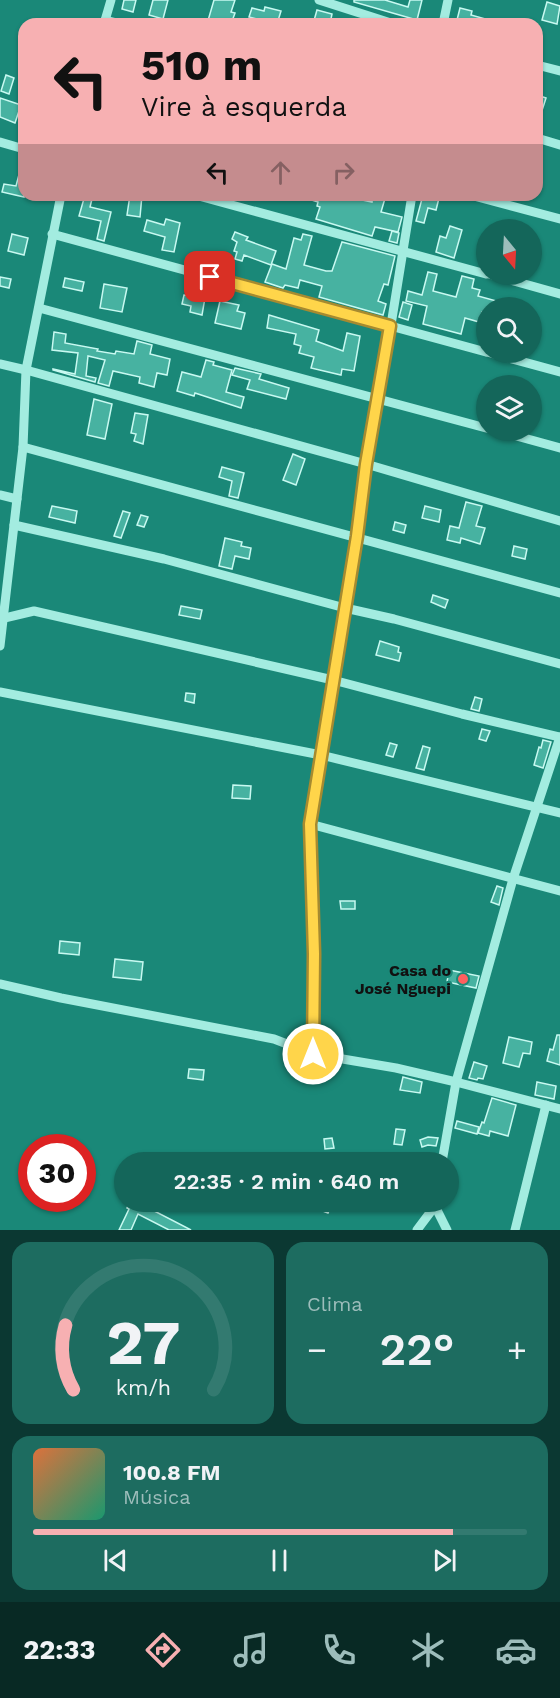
<!DOCTYPE html>
<html lang="pt">
<head>
<meta charset="utf-8">
<style>
  :root { --surface:#14665a; --page:#1d6c60; --text:#f1f3f6; --muted:#9dbdbb; --line:#337a70; --accent:#f7b0b2 }
  body { margin:0; font-family:"Work Sans",sans-serif; background:var(--page); color:var(--text); height:100vh; display:flex; flex-direction:column; font-size:22px; white-space:nowrap }
  * { box-sizing:border-box; margin:0 }
  p { font-size:20px; color:var(--muted) }
  .icon { flex:none; width:33px; height:33px; fill:none; stroke:currentColor; stroke-width:2; stroke-linecap:round; stroke-linejoin:round }
  .map { position:relative; height:1230px; overflow:hidden }
  .drawer { display:flex; flex-direction:column; gap:12px; padding:12px; background:#0b3832; flex:1 }
  .drawer>* { flex:none }
  .guide { position:absolute; left:18px; top:18px; width:525px; height:183px; border-radius:18px; box-shadow:0 2px 4px #0004; background:#f7b0b2; color:#111; overflow:hidden }
  .needle { width:39px; rotate:162deg }
  .buttons { position:absolute; left:476px; top:219px; display:grid; gap:12px }
  .buttons a { display:grid; place-items:center; width:66px; height:66px; border-radius:50%; background:var(--surface); box-shadow:0 2px 4px #0004; font-size:30px }
  .speed { position:absolute; left:18px; top:1134px; display:flex; gap:12px; font-size:30px; font-weight:700; text-align:center }
  .speed>* { display:grid; place-content:center; width:78px; height:78px; border-radius:50%; background:var(--surface); box-shadow:0 2px 4px #0004; line-height:1 }
  .speed .limit { border:9px solid #d22; background:#fff; color:#111 }
  .pin { position:absolute; display:grid; place-items:center; width:51px; height:51px; color:#fff; margin:-26px; border-radius:12px; box-shadow:0 3px 9px #0006 }
  .me { position:absolute; width:66px; margin:-33px; rotate:0deg; stroke-linejoin:round; filter:drop-shadow(0 0 4px #0008) }
  .turn { display:flex; align-items:center; gap:21px; height:126px; padding:0 24px; font-size:27px }
  .turn .icon { width:78px; height:78px; stroke-width:2.5 }
  .turn b { display:block; font-size:42px; line-height:51px }
  .lanes { display:flex; align-items:center; height:57px; padding:0 24px; background:#0003; justify-content:center; gap:30px; direction:ltr }
  .lanes .off { opacity:.35 }
  .big { font-size:45px; font-weight:600; line-height:1.1 }
  .drawer .tile { flex:1; display:flex; flex-direction:column; justify-content:center; gap:9px; min-width:0; padding:0 21px; border-radius:18px; background:var(--page) }
  .drawer .dial { align-items:center; gap:0 }
  .dial svg { height:156px; overflow:visible; fill:none; stroke:var(--line); stroke-width:7; stroke-linecap:round; text-anchor:middle }
  .dial text { fill:var(--text); stroke:none }
  .song { display:flex; align-items:center; gap:18px }
  .cover { width:72px; height:72px; border-radius:9px; background:linear-gradient(135deg,hsl(20 70% 55%),hsl(160 70% 35%)) }
  .played { height:6px; border-radius:3px; background:linear-gradient(90deg,var(--accent) 85%,var(--line) 85%) }
  .keys { display:flex; justify-content:space-around; direction:ltr }
  .heat { display:flex; justify-content:space-between; align-items:center; font-size:33px; direction:ltr }
  .drawer .tiles { flex:1; display:grid; gap:12px; grid-template-columns:1fr 1fr }
  .tile:last-child { grid-column:span 2 }
  .trip { position:absolute; left:114px; top:1152px; width:345px; height:60px; border-radius:30px; background:var(--surface); box-shadow:0 2px 4px #0004; font-weight:600; line-height:60px; text-align:center }
  .tabs { display:flex; height:96px; justify-content:space-around; align-items:center; background:#082924; color:var(--muted) }
  .tabs .icon { width:42px; height:42px }
  .tabs .selected { color:var(--accent) }
  .tabs b { font-size:27px; color:var(--text) }
  .map>svg:first-child { display:block }
</style>
</head>
<body>
<div class="map">
<svg width="560" height="1230" viewBox="0 0 560 1230">
  <rect width="100%" height="100%" fill="#1a8878"/>
  <g fill="#47b2a1" stroke="#c8f9f1" stroke-width="1.5">
    <path d="M124 0H136L133 12 122 9Z"/>
    <path d="M153 0H168L163 19 149 15Z"/>
    <path d="M214 0H235L231 12 235 13 231 24H207Z"/>
    <path d="M354 0H385L408 7 410 0H422L417 20 354 2Z"/>
    <path d="M547 2 560 6 557 24 542 20Z"/>
    <path d="M265 7 281 11 277 24 249 17 252 8 264 11Z"/>
    <path d="M460 8 472 11 471 15 496 22 495 24H456Z"/>
    <path d="M317 10 332 14 330 24H313Z"/>
    <path d="M6 75 14 78 9 94 1 91Z"/>
    <path d="M537 95 546 98 539 120 537 119Z"/>
    <path d="M0 98 21 105 15 123 0 117Z"/>
    <path d="M21 167H24V197L2 192 4 184 16 186Z"/>
    <path d="M85 195H93L90 207 111 212 104 241 97 239 101 221 79 216Z"/>
    <path d="M130 195H142L140 217 127 215Z"/>
    <path d="M302 195H358L357 199 372 202 373 195H386L381 212 402 217 398 232 375 227 372 236 316 219 320 207 317 206 318 202 302 197Z"/>
    <path d="M423 195 439 198 436 210 428 208 424 223 416 221Z"/>
    <path d="M166 219 180 223 174 252 162 250 165 237 144 231 147 220 164 225Z"/>
    <path d="M450 226 462 230 454 258 436 252 440 236 446 238Z"/>
    <path d="M392 231 399 233 397 243 389 241Z"/>
    <path d="M235 232 248 237 246 240 276 251 271 265 244 255 242 261 235 259 237 252 234 251 237 242 232 239Z"/>
    <path d="M12 234 28 238 24 255 8 251Z"/>
    <path d="M303 234 312 236 304 265 326 271H332L342 242 395 256 388 285 384 284 378 301 386 304 383 315 319 297 322 286 300 280 298 288 285 285 283 288 265 282 272 264 286 269 294 238 301 240Z"/>
    <path d="M428 272 437 274 433 291 456 297 462 276 474 279 472 288 480 290 478 296 511 305V308H486V313L482 312 479 322 465 318 461 334 423 324 427 306 406 301 408 291 422 295Z"/>
    <path d="M0 277 11 279 9 288 0 286Z"/>
    <path d="M65 278 84 282 82 291 63 287Z"/>
    <path d="M104 284 127 288 122 312 100 308Z"/>
    <path d="M184 295 205 298 202 315 190 312 191 306 182 304Z"/>
    <path d="M220 301 239 305 237 311 245 313 241 329 215 323Z"/>
    <path d="M403 302 412 305 408 320 399 317Z"/>
    <path d="M269 315 319 330 316 341 343 351 347 333 360 336 354 371 342 369 341 375 311 368 314 357 299 353 301 346 294 344 296 334 267 328Z"/>
    <path d="M54 332 66 334 65 343 98 349 97 351 115 354 116 351 134 354 137 341 152 345 150 354 170 359 167 375 157 373 154 387 139 383 140 377 113 371 109 386 98 383 105 360 88 356 86 376 96 378 95 382 53 370V369L75 374 78 353 52 350Z"/>
    <path d="M206 360 214 362 213 365 232 370 226 392 244 397 241 408 195 393 194 396 177 391 182 372 201 377Z"/>
    <path d="M235 368 261 374 259 379 289 388 286 399 247 389 250 380 232 375Z"/>
    <path d="M94 399 112 404 105 439 87 435Z"/>
    <path d="M135 413 148 415 143 444 134 441 136 434 131 433Z"/>
    <path d="M293 454 305 459 296 485 283 480Z"/>
    <path d="M222 467 244 473 238 498 229 496 232 481 219 477Z"/>
    <path d="M466 502 482 506 476 526 485 528 480 544 461 538 460 543 447 540 450 526 459 528Z"/>
    <path d="M52 506 77 511 75 523 49 517Z"/>
    <path d="M425 506 441 510 439 522 422 518Z"/>
    <path d="M123 511 130 513 121 538 114 536Z"/>
    <path d="M141 515 148 517 144 527 137 525Z"/>
    <path d="M395 522 406 525 404 533 393 530Z"/>
    <path d="M225 538 242 542 241 546 251 548 249 559 235 556 232 569 219 566Z"/>
    <path d="M514 546 527 549 525 559 512 556Z"/>
    <path d="M433 595 448 600 445 608 431 602Z"/>
    <path d="M181 606 202 610 200 619 179 615Z"/>
    <path d="M380 641 399 647 398 652 401 653 399 661 376 655Z"/>
    <path d="M186 693 195 694 194 703 185 701Z"/>
    <path d="M475 697 482 699 479 711 471 709Z"/>
    <path d="M482 729 490 731 486 741 479 739Z"/>
    <path d="M543 740 551 742 543 768 534 765 539 747 541 748Z"/>
    <path d="M390 743 397 745 393 757 386 755Z"/>
    <path d="M423 746 430 748 424 770 416 768Z"/>
    <path d="M233 785 251 786 250 799 232 798Z"/>
    <path d="M497 886 503 888 499 905 491 902Z"/>
    <path d="M340 901H355V909H341Z"/>
    <path d="M60 941 80 943 79 955 59 953Z"/>
    <path d="M115 959 143 962 141 980 113 977Z"/>
    <path d="M449 970 479 976 476 988 447 982Z"/>
    <path d="M557 1035H560V1065L547 1061 550 1049 553 1050Z"/>
    <path d="M509 1037 532 1042 530 1054 523 1053 519 1067 503 1063Z"/>
    <path d="M474 1062 487 1066 483 1079 478 1078 477 1080 469 1078Z"/>
    <path d="M189 1069 204 1070 203 1080 188 1078Z"/>
    <path d="M403 1077 422 1082 420 1093 400 1090Z"/>
    <path d="M537 1082 556 1086 554 1099 535 1095Z"/>
    <path d="M492 1098 516 1105 508 1136 490 1131 489 1136 478 1133 482 1122 484 1123Z"/>
    <path d="M457 1121 479 1127 477 1134 455 1128Z"/>
    <path d="M396 1129 405 1130 402 1145 394 1144Z"/>
    <path d="M428 1137 438 1138 436 1146 428 1145 422 1147 420 1140Z"/>
    <path d="M332 1138 334 1148 325 1149 324 1139Z"/>
    <path d="M130 1202H137L191 1230H169L138 1214 131 1230H119L129 1209 127 1208Z"/>
    <path d="M317 1202 331 1206 328 1213 315 1208Z"/>
  </g>
  <g fill="none" stroke-linecap="round" stroke-linejoin="round">
    <g stroke="#a3ece0" stroke-width="9">
      <path d="M319 0 394 24"/>
      <path d="M105 20 121 24"/>
      <path d="M104 24 111 0"/>
      <path d="M443 24 448 0"/>
      <path d="M537 65 560 71"/>
      <path d="M537 138 560 145"/>
      <path d="M0 142 24 149"/>
      <path d="M195 195 486 274"/>
      <path d="M470 195 560 219"/>
      <path d="M52 234 486 352"/>
      <path d="M489 274 560 294"/>
      <path d="M39 308 486 428"/>
      <path d="M487 352 560 372"/>
      <path d="M0 364 26 370 366 464 560 521"/>
      <path d="M495 430 560 448"/>
      <path d="M23 447 560 593"/>
      <path d="M0 495 17 499"/>
      <path d="M14 525 164 559 345 608 394 619 560 664"/>
      <path d="M0 619 34 611 333 680 462 714 560 737"/>
      <path d="M0 646 23 447 26 370 61 195"/>
      <path d="M0 692 321 755 560 813"/>
      <path d="M310 824 560 891"/>
      <path d="M0 984 61 998 274 1039 313 1054 396 1068 456 1082 560 1109"/>
      <path d="M313 1054 314 954 310 824 357 536 366 464 379 399 412 195"/>
      <path d="M442 1162 456 1082 513 879 560 737"/>
      <path d="M435 1206 447 1230"/>
      <path d="M417 1230 435 1206 436 1202"/>
      <path d="M515 1230 546 1105"/>
    </g>
  </g>
  <g fill="none" stroke-linecap="round" stroke-linejoin="round">
    <defs>
      <path id="route" d="M210 277 390 326 366 464 357 536 310 824 314 954 313 1054"/>
    </defs>
    <use href="#route" stroke="#a68a30" stroke-width="15"/>
    <use href="#route" stroke="#ffd54a" stroke-width="10"/>
  </g>
  <circle fill="#fe5f5f" stroke="#1a8878" stroke-width="2" cx="463" cy="979" r="6"/>
  <g text-anchor="middle" dominant-baseline="central" stroke-width="4.5" stroke-linejoin="round" paint-order="stroke">
    <g font-size="16" font-weight="bold" fill="#111" stroke="#1a8878" text-anchor="end">
      <text x="451" y="970">Casa do<tspan x="451" dy="18">José Nguepi</tspan></text>
    </g>
  </g>
</svg>
<div class="buttons">
<a><svg class="needle" viewBox="-14 -14 28 28"><path d="M0-13l5 13h-10z" fill="#e53935"/><path d="M0 13l5-13h-10z" fill="#9dbdbb"/></svg></a>
<a><svg class="icon" aria-label="search" viewBox="0 0 24 24"><circle cx="10" cy="10" r="6"/><path d="M15 15l6 6"/></svg></a>
<a><svg class="icon" aria-label="layers" viewBox="0 0 24 24"><path d="M12 4l9 5-9 5-9-5zM3 14l9 5 9-5"/></svg></a>
</div>
<div class="speed"><div class="limit">30</div></div>
<div class="pin" style="left:210px;top:277px;background:#d93025"><svg class="icon" aria-label="arrive" viewBox="0 0 24 24"><path d="M6 21V4h12l-3 4 3 4H6"/></svg></div>
<svg class="me" style="left:313px;top:1054px" viewBox="-20 -20 40 40"><circle r="17" fill="#ffd54a" stroke="#fff" stroke-width="3"/><path d="M0-11L8 9 0 5-8 9z" fill="#fff"/></svg>
<div class="trip">22:35 · 2 min · 640 m</div>
<div class="guide">
<div class="turn"><svg class="icon" aria-label="left" viewBox="0 0 24 24"><path d="M17 20v-9H6M10 6l-5 5 5 5"/></svg><div><b>510 m</b>Vire à esquerda</div></div>
<div class="lanes"><svg class="icon" aria-label="left" viewBox="0 0 24 24"><path d="M17 20v-9H6M10 6l-5 5 5 5"/></svg><svg class="icon off" aria-label="ahead" viewBox="0 0 24 24"><path d="M12 20V5M6 11l6-6 6 6"/></svg><svg class="icon off" aria-label="right" viewBox="0 0 24 24"><path d="M7 20v-9h11M14 6l5 5-5 5"/></svg></div>
</div>
</div>
<section class="drawer">
<div class="tiles">
<div class="tile dial"><svg viewBox="0 0 100 80">
<path d="M14 69A42 42 0 1 1 86 69"/>
<path d="M14 69A42 42 0 0 1 10 36" stroke="#f7b0b2"/>
<text x="50" y="56" font-size="32" font-weight="700">27</text>
<text x="50" y="72" font-size="11">km/h</text>
</svg></div>
<div class="tile"><p>Clima</p>
<div class="heat"><a>−</a><b class="big">22°</b><a>+</a></div>
</div>
<div class="tile">
<div class="song"><i class="cover"></i><div><b>100.8 FM</b><p>Música</p></div></div>
<div class="played"></div>
<div class="keys"><svg class="icon" aria-label="previous" viewBox="0 0 24 24"><path d="M18 5L8 12l10 7zM5 5v14"/></svg><svg class="icon" aria-label="pause" viewBox="0 0 24 24"><path d="M8 5v14M16 5v14"/></svg><svg class="icon" aria-label="next" viewBox="0 0 24 24"><path d="M6 5l10 7-10 7zM19 5v14"/></svg></div>
</div>
</div>
</section>
<nav class="tabs">
<b>22:33</b>
<svg class="icon selected" aria-label="directions" viewBox="0 0 24 24"><path d="M12 3l9 9-9 9-9-9zM9 14v-3h6M13 9l2 2-2 2"/></svg>
<svg class="icon" aria-label="music" viewBox="0 0 24 24"><path d="M9 18V5l10-2v13"/><circle cx="6" cy="18" r="3"/><circle cx="16" cy="16" r="3"/></svg>
<svg class="icon" aria-label="phone" viewBox="0 0 24 24"><path d="M5 4h4l2 5-3 2q2 4 5 5l2-3 5 2v4C11 20 4 13 5 4z"/></svg>
<svg class="icon" aria-label="climate" viewBox="0 0 24 24"><path d="M12 3v18M4 7l16 10M4 17L20 7"/></svg>
<svg class="icon" aria-label="car" viewBox="0 0 24 24"><path d="M5 17H2v-5l4-1 3-4h7l3 4 3 1v5h-3M9 17h6M6 11h13"/><circle cx="7" cy="17" r="2"/><circle cx="17" cy="17" r="2"/></svg>
</nav>
</body>
</html>
